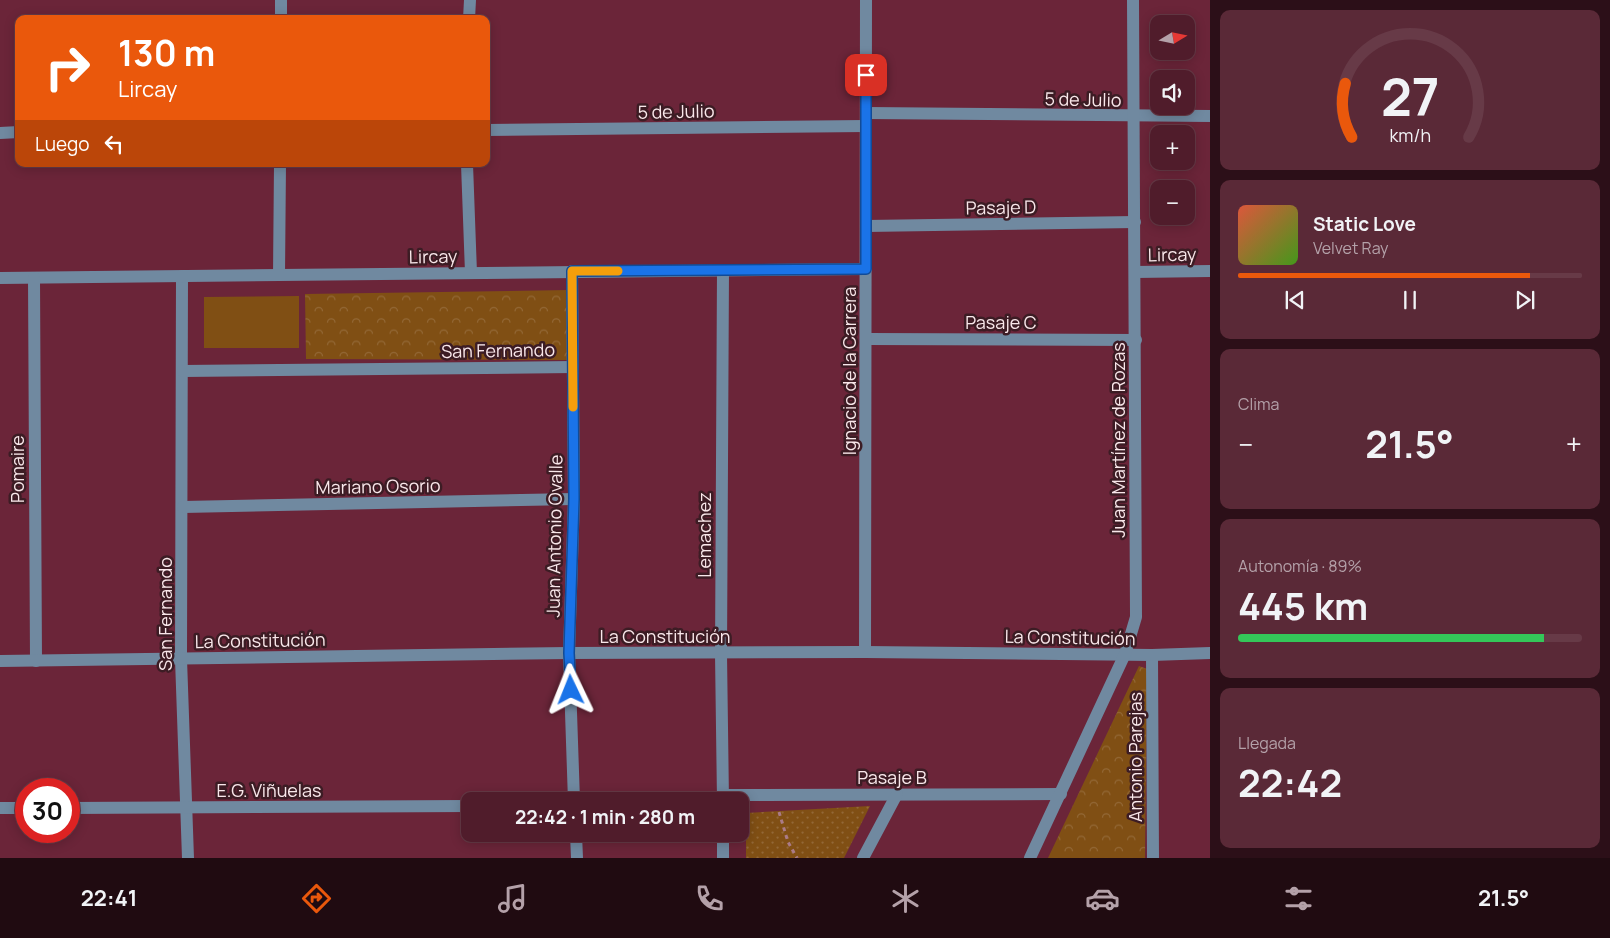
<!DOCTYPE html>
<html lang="es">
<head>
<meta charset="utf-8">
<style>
  :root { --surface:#501c2b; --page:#5a2937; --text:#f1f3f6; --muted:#b4a1a9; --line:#673a47; --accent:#ea580c }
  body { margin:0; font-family:Manrope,sans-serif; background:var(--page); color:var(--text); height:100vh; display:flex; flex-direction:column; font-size:19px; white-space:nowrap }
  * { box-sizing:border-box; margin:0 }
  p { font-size:16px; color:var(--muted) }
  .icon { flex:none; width:28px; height:28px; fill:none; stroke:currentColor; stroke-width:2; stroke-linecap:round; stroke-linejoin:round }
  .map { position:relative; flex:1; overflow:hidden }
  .details { display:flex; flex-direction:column; gap:10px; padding:10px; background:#2c0f18; width:400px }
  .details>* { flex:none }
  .hud { position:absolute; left:15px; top:15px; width:475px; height:152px; border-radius:10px; box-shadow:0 2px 12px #0003,0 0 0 1px var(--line); background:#ea580c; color:#fff; overflow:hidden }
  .needle { width:32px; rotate:80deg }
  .tools { position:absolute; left:1150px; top:15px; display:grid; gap:10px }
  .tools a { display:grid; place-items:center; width:45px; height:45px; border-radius:10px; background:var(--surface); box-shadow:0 2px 12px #0003,0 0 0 1px var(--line); font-size:25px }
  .speed { position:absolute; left:15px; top:778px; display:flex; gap:10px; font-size:25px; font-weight:700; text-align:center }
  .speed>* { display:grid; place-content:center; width:65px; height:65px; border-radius:50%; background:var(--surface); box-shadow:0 2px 12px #0003,0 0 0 1px var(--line); line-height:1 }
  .speed .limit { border:8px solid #d22; background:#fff; color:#111 }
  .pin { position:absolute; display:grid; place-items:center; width:42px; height:42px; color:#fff; margin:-21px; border-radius:10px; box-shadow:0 2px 8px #0006 }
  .me { position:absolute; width:55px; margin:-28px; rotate:358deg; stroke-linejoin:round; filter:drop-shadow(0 0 4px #0008) }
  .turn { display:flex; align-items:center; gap:18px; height:105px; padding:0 20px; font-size:22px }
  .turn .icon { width:65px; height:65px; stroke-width:2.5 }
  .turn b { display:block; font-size:35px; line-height:42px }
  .then { display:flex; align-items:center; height:48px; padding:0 20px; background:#0003; gap:10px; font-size:19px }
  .big { font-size:38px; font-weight:700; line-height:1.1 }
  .details .widget { flex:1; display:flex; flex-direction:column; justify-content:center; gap:8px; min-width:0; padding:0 18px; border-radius:10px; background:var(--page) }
  .details .dial { align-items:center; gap:0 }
  .dial svg { height:130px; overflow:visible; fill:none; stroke:var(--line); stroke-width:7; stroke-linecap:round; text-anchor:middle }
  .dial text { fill:var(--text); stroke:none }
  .song { display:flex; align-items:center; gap:15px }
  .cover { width:60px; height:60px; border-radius:8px; background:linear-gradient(135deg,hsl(10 70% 55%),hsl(100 70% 35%)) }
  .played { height:5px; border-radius:2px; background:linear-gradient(90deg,var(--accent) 85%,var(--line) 85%) }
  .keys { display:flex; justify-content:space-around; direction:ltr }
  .heat { display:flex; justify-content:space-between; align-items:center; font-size:28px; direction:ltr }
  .charge { height:8px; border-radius:4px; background:linear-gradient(90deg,#34c759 89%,var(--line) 0) }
  .trip { position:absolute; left:461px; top:792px; width:288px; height:50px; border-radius:10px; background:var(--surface); box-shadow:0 2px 12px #0003,0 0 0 1px var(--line); font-weight:700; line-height:50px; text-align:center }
  .menu { display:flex; height:80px; justify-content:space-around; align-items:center; background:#200b11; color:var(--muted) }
  .menu .icon { width:35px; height:35px }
  .menu .active { color:var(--accent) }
  .menu b { font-size:22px; color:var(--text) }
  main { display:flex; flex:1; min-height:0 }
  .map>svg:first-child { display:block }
</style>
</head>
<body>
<main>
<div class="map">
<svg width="1210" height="858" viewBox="0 0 1210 858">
  <defs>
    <pattern id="grass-dots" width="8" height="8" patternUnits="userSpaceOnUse" patternTransform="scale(1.25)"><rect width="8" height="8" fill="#804f14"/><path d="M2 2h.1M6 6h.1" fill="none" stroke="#936836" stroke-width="1.8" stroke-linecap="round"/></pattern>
    <pattern id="forest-crowns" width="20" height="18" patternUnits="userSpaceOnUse" patternTransform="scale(1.25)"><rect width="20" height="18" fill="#804f14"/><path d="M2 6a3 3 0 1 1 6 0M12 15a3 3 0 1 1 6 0" fill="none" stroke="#936836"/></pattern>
  </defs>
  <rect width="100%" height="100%" fill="#6b2539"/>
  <path fill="url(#grass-dots)" d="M870 806 844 858H746V813Z"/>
  <g fill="url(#forest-crowns)">
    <path d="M570 290 567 360 306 359 305 294Z"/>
    <path d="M1139 666 1147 669 1145 858H1048Z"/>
  </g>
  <path fill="#804f14" d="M299 296V348H204V297Z"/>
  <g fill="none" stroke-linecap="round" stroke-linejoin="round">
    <path stroke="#aa7b88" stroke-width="3" stroke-dasharray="4 4" stroke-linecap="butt" d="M779 812 788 842 797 858"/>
    <g stroke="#7089a0" stroke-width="12">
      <path d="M281 19V0"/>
      <path d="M469 19 470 0"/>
      <path d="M866 113 1210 116"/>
      <path d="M486 130 866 126"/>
      <path d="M0 133 19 132"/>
      <path d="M467 164 471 273"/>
      <path d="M866 226 1135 222"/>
      <path d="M723 270 721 654 723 801"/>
      <path d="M572 271 574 499 569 653 574 801"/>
      <path d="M1135 272 1210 271"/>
      <path d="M279 275 280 164"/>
      <path d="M182 276 181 659 188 858"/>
      <path d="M0 278 866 269"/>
      <path d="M34 278 36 661"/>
      <path d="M867 339 1136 340"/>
      <path d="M183 371 573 367"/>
      <path d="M183 507 574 499"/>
      <path d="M865 652 866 0"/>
      <path d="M1152 655 1153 858"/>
      <path d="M0 661 569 653 865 652 1152 655 1210 653"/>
      <path d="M723 795 1061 794"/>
      <path d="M0 808H26"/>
      <path d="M69 808 470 806"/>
      <path d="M576 834 577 858"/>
      <path d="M723 834V858"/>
      <path d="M863 858 897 794"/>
      <path d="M1030 858 1125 654 1136 617 1133 0"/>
    </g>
  </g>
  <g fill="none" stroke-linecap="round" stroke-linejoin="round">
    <defs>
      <path id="route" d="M571 690 569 653 574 499 572 271 866 269V75"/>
    </defs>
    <use href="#route" stroke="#114b97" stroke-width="12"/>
    <use href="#route" stroke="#1a73e8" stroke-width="9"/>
    <path stroke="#f59e0b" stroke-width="9" d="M573 407 572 271H618"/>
  </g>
  <g text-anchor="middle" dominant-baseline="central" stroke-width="5" stroke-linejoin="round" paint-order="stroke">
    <g font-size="18" fill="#f9e7ea" stroke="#3c1c24">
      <text transform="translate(1083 99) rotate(1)">5 de Julio</text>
      <text transform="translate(676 111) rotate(-1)">5 de Julio</text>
      <text transform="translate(1001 207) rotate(-1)">Pasaje D</text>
      <text transform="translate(1172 254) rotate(-1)">Lircay</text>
      <text transform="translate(433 256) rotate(-1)">Lircay</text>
      <text x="1001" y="322">Pasaje C</text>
      <text transform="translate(498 350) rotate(-1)">San Fernando</text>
      <text transform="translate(849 371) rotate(-90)">Ignacio de la Carrera</text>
      <text transform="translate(1118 440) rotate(-90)">Juan Martínez de Rozas</text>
      <text transform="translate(17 469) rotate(-90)">Pomaire</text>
      <text transform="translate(378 486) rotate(-1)">Mariano Osorio</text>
      <text transform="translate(704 535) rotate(-90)">Lemachez</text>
      <text transform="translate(554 536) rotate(-89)">Juan Antonio Ovalle</text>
      <text transform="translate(165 614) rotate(-90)">San Fernando</text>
      <text x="665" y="636">La Constitución</text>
      <text transform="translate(1070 637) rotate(1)">La Constitución</text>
      <text transform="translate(260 640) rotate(-1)">La Constitución</text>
      <text transform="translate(1135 757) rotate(-90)">Antonio Parejas</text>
      <text x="892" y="777">Pasaje B</text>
      <text x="269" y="790">E.G. Viñuelas</text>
    </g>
  </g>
</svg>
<div class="tools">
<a><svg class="needle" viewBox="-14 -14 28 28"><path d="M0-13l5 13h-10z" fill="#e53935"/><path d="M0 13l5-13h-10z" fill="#b4a1a9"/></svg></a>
<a><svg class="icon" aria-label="sound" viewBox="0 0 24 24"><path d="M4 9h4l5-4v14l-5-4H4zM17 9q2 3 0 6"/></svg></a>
<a>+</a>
<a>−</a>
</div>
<div class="speed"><div class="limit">30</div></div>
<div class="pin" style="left:866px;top:75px;background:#d93025"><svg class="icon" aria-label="arrive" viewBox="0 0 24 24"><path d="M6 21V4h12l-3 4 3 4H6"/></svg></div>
<svg class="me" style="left:571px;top:690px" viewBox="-20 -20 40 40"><path d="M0-17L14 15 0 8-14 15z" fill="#1a73e8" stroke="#fff" stroke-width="4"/></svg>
<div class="trip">22:42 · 1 min · 280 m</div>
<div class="hud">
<div class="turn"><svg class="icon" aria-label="right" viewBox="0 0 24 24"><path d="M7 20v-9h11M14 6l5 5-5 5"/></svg><div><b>130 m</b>Lircay</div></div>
<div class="then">Luego<svg class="icon" aria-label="left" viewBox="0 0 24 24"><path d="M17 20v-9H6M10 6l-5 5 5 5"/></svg></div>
</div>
</div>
<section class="details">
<div class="widget dial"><svg viewBox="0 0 100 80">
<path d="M14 69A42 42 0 1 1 86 69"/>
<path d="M14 69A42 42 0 0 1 10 36" stroke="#ea580c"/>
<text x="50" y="56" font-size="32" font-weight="700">27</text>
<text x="50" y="72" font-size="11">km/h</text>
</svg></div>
<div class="widget">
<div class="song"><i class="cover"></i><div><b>Static Love</b><p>Velvet Ray</p></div></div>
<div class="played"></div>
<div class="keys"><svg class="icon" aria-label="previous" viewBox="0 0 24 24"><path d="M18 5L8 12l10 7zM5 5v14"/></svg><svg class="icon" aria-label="pause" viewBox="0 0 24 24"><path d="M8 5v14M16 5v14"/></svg><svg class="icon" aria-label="next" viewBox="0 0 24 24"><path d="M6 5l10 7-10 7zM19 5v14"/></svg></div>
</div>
<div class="widget"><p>Clima</p>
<div class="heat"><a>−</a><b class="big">21.5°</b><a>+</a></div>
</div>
<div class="widget"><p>Autonomía · 89%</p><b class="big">445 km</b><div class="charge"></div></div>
<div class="widget"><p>Llegada</p><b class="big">22:42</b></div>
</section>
</main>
<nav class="menu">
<b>22:41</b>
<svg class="icon active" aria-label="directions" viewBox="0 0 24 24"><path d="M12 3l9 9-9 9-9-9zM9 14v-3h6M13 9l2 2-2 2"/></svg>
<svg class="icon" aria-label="music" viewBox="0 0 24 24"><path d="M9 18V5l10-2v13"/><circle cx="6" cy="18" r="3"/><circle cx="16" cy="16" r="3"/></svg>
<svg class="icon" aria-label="phone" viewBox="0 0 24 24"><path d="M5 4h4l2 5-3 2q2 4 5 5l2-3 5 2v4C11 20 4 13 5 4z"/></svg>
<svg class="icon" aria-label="climate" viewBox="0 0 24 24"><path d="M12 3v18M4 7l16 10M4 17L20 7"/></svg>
<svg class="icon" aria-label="car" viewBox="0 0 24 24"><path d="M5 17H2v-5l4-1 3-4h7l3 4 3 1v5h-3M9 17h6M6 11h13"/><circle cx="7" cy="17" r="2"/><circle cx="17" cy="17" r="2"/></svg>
<svg class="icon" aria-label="filters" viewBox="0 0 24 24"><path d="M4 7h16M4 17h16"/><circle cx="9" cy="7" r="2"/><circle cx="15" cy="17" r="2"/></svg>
<b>21.5°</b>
</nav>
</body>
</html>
